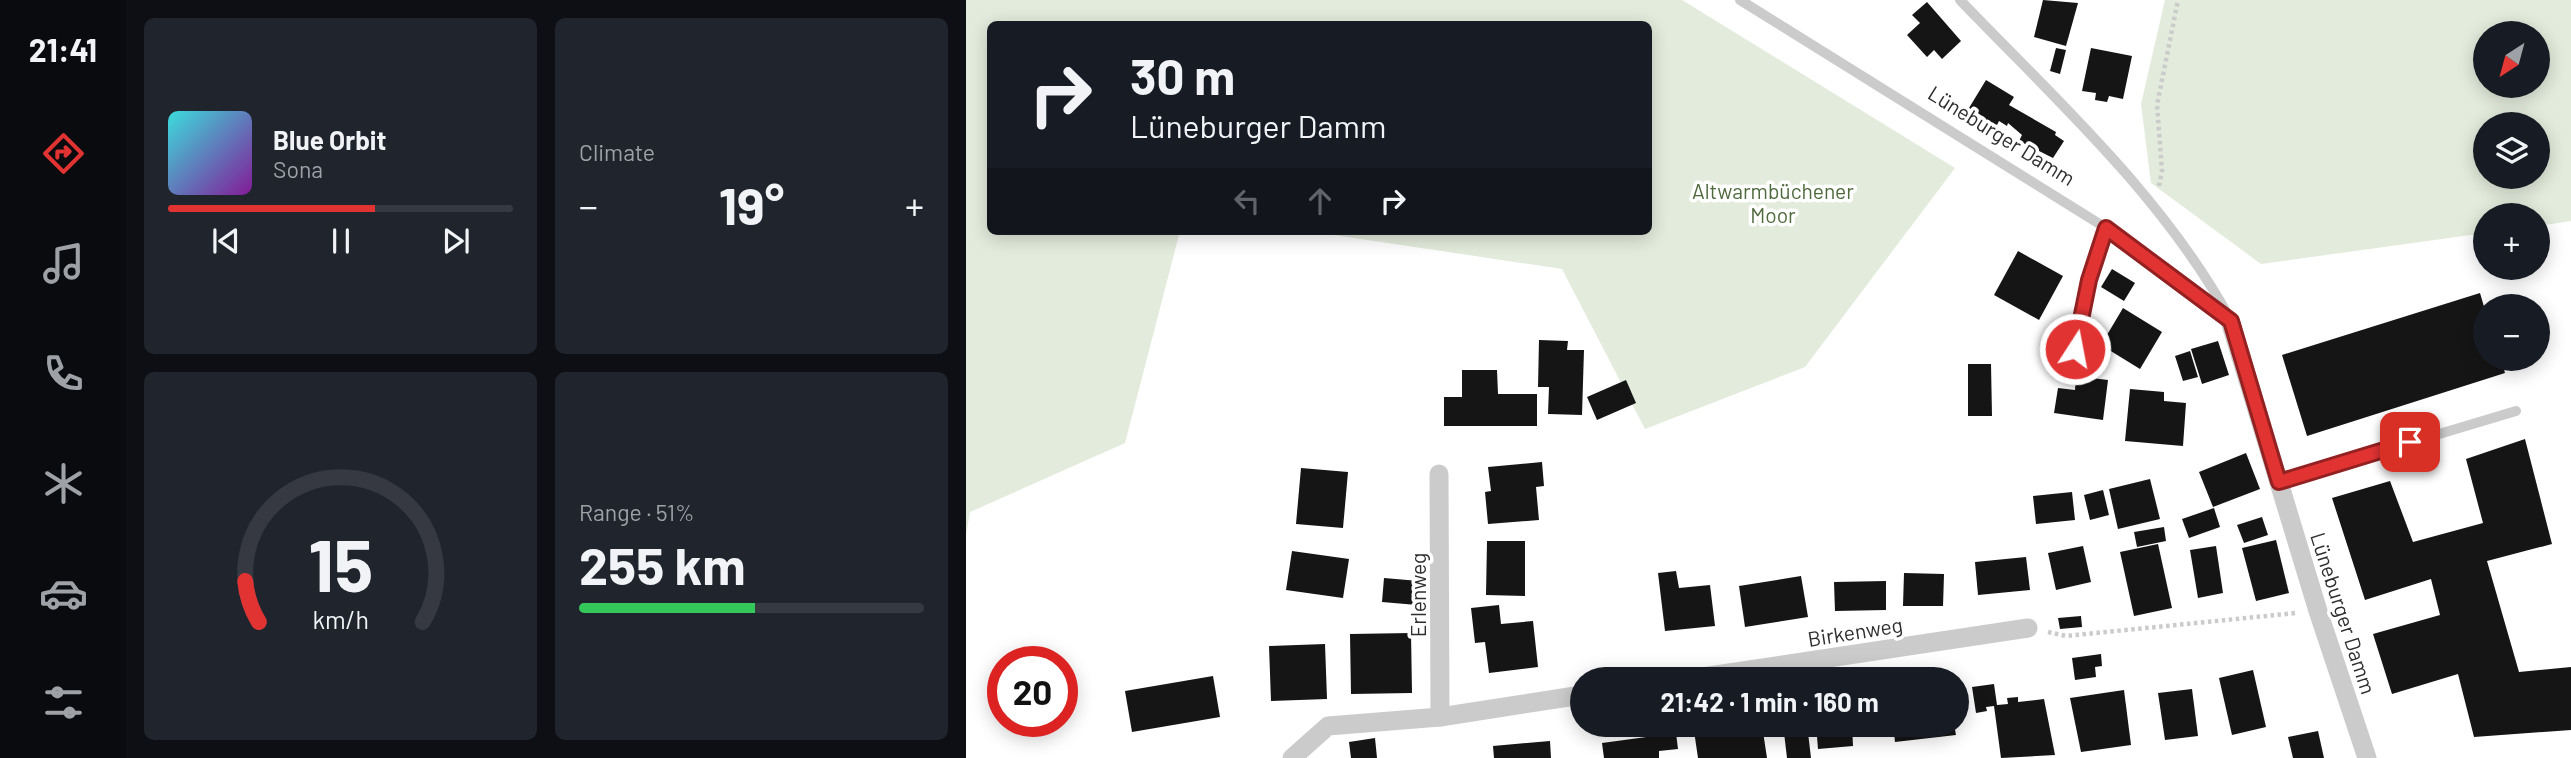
<!DOCTYPE html>
<html lang="en">
<head>
<meta charset="utf-8">
<style>
  :root { --surface:#171b24; --page:#20242c; --text:#f1f3f6; --muted:#9ea1a6; --line:#363941; --accent:#e23333 }
  body { margin:0; font-family:Barlow,sans-serif; background:var(--page); color:var(--text); height:100vh; display:flex; flex-direction:column; font-size:26px; white-space:nowrap }
  * { box-sizing:border-box; margin:0 }
  p { font-size:23px; color:var(--muted) }
  .icon { flex:none; width:38px; height:38px; fill:none; stroke:currentColor; stroke-width:2; stroke-linecap:round; stroke-linejoin:round }
  .map { position:relative; flex:1; overflow:hidden }
  .sheet { display:flex; flex-direction:column; gap:18px; padding:18px; background:#0d0f14; width:840px }
  .sheet>* { flex:none }
  .banner { position:absolute; left:21px; top:21px; width:665px; height:214px; border-radius:10px; box-shadow:0 4px 18px #0003; background:#171b24; color:var(--text); overflow:hidden }
  .needle { width:46px; rotate:216deg }
  .buttons { position:absolute; left:1507px; top:21px; display:grid; gap:14px }
  .buttons a { display:grid; place-items:center; width:77px; height:77px; border-radius:50%; background:var(--surface); box-shadow:0 4px 18px #0003; font-size:35px }
  .speed { position:absolute; left:21px; top:646px; display:flex; gap:14px; font-size:35px; font-weight:700; text-align:center }
  .speed>* { display:grid; place-content:center; width:91px; height:91px; border-radius:50%; background:var(--surface); box-shadow:0 4px 18px #0003; line-height:1 }
  .speed .limit { border:10px solid #d22; background:#fff; color:#111 }
  .pin { position:absolute; display:grid; place-items:center; width:60px; height:60px; color:#fff; margin:-30px; border-radius:14px; box-shadow:0 4px 10px #0006 }
  .me { position:absolute; width:77px; margin:-38px; rotate:11deg; stroke-linejoin:round; filter:drop-shadow(0 0 5px #0008) }
  .turn { display:flex; align-items:center; gap:24px; height:147px; padding:0 28px; font-size:32px }
  .turn .icon { width:91px; height:91px; stroke-width:2.5 }
  .turn b { display:block; font-size:49px; line-height:60px }
  .lanes { display:flex; align-items:center; height:66px; padding:0 28px; background:#0003; justify-content:center; gap:35px; direction:ltr }
  .lanes .off { opacity:.35 }
  .big { font-size:52px; font-weight:700; line-height:1.1 }
  .sheet .card { flex:1; display:flex; flex-direction:column; justify-content:center; gap:10px; min-width:0; padding:0 24px; border-radius:10px; background:var(--page) }
  .sheet .dial { align-items:center; gap:0 }
  .dial svg { height:182px; overflow:visible; fill:none; stroke:var(--line); stroke-width:7; stroke-linecap:round; text-anchor:middle }
  .dial text { fill:var(--text); stroke:none }
  .song { display:flex; align-items:center; gap:21px }
  .cover { width:84px; height:84px; border-radius:10px; background:linear-gradient(135deg,hsl(180 70% 55%),hsl(290 70% 35%)) }
  .played { height:7px; border-radius:4px; background:linear-gradient(90deg,var(--accent) 60%,var(--line) 60%) }
  .keys { display:flex; justify-content:space-around; direction:ltr }
  .heat { display:flex; justify-content:space-between; align-items:center; font-size:38px; direction:ltr }
  .charge { height:10px; border-radius:5px; background:linear-gradient(90deg,#34c759 51%,var(--line) 0) }
  .sheet .tiles { flex:1; display:grid; gap:18px; grid-template-columns:repeat(2,1fr) }
  .trip { position:absolute; left:604px; top:667px; width:399px; height:70px; border-radius:35px; background:var(--surface); box-shadow:0 4px 18px #0003; font-weight:700; line-height:70px; text-align:center }
  main { display:flex; flex:1; min-height:0 }
  .menu { display:flex; flex-direction:column; width:126px; justify-content:space-around; align-items:center; background:#090b0e; color:var(--muted) }
  .menu .icon { width:49px; height:49px }
  .menu .selected { color:var(--accent) }
  .menu b { font-size:32px; color:var(--text) }
  .map>svg:first-child { display:block }
</style>
</head>
<body>
<main>
<nav class="menu">
<b>21:41</b>
<svg class="icon selected" aria-label="directions" viewBox="0 0 24 24"><path d="M12 3l9 9-9 9-9-9zM9 14v-3h6M13 9l2 2-2 2"/></svg>
<svg class="icon" aria-label="music" viewBox="0 0 24 24"><path d="M9 18V5l10-2v13"/><circle cx="6" cy="18" r="3"/><circle cx="16" cy="16" r="3"/></svg>
<svg class="icon" aria-label="phone" viewBox="0 0 24 24"><path d="M5 4h4l2 5-3 2q2 4 5 5l2-3 5 2v4C11 20 4 13 5 4z"/></svg>
<svg class="icon" aria-label="climate" viewBox="0 0 24 24"><path d="M12 3v18M4 7l16 10M4 17L20 7"/></svg>
<svg class="icon" aria-label="car" viewBox="0 0 24 24"><path d="M5 17H2v-5l4-1 3-4h7l3 4 3 1v5h-3M9 17h6M6 11h13"/><circle cx="7" cy="17" r="2"/><circle cx="17" cy="17" r="2"/></svg>
<svg class="icon" aria-label="filters" viewBox="0 0 24 24"><path d="M4 7h16M4 17h16"/><circle cx="9" cy="7" r="2"/><circle cx="15" cy="17" r="2"/></svg>
</nav>
<section class="sheet">
<div class="tiles">
<div class="card">
<div class="song"><i class="cover"></i><div><b>Blue Orbit</b><p>Sona</p></div></div>
<div class="played"></div>
<div class="keys"><svg class="icon" aria-label="previous" viewBox="0 0 24 24"><path d="M18 5L8 12l10 7zM5 5v14"/></svg><svg class="icon" aria-label="pause" viewBox="0 0 24 24"><path d="M8 5v14M16 5v14"/></svg><svg class="icon" aria-label="next" viewBox="0 0 24 24"><path d="M6 5l10 7-10 7zM19 5v14"/></svg></div>
</div>
<div class="card"><p>Climate</p>
<div class="heat"><a>−</a><b class="big">19°</b><a>+</a></div>
</div>
<div class="card dial"><svg viewBox="0 0 100 80">
<path d="M14 69A42 42 0 1 1 86 69"/>
<path d="M14 69A42 42 0 0 1 8 51" stroke="#e23333"/>
<text x="50" y="56" font-size="32" font-weight="700">15</text>
<text x="50" y="72" font-size="11">km/h</text>
</svg></div>
<div class="card"><p>Range · 51%</p><b class="big">255 km</b><div class="charge"></div></div>
</div>
</section>
<div class="map">
<svg width="1605" height="758" viewBox="0 0 1605 758">
  <rect width="100%" height="100%" fill="#fff"/>
  <g fill="#e3ebdc" fill-rule="evenodd">
    <path d="M0 0H716L989 168 839 367 679 429 596 269 341 231H682V24H24V231H214L159 443 4 512 0 535Z"/>
    <path d="M1199 0H1605V221L1572 226V215H1519V233L1295 264 1185 183 1175 104ZM1519 33H1572V86H1519ZM1519 124H1572V177H1519Z"/>
  </g>
  <g fill="#151515">
    <path d="M1077 0 1112 3 1100 46 1068 37Z"/>
    <path d="M961 2 995 41 976 59 968 50 961 57 941 35 954 23 946 15Z"/>
    <path d="M1090 48 1100 50 1094 74 1084 71Z"/>
    <path d="M1125 48 1166 56 1157 99 1143 96 1141 102 1129 100 1130 93 1116 91Z"/>
    <path d="M1020 80 1048 97 1043 105 1090 132 1089 135 1098 141 1087 158 1053 141 1056 135 1042 123 1041 126 1033 121 1030 127 1015 122 1018 117 1003 108Z"/>
    <path d="M1052 251 1097 276 1073 320 1028 295Z"/>
    <path d="M1146 269 1169 283 1158 301 1135 287Z"/>
    <path d="M1514 293 1519 310V359H1535L1539 373 1341 436 1316 355Z"/>
    <path d="M1157 308 1196 332 1174 369 1135 345Z"/>
    <path d="M573 340 602 341 601 350H618L616 415 582 414 583 387H572Z"/>
    <path d="M1252 341 1263 375 1236 384 1225 349Z"/>
    <path d="M1224 351 1232 377 1217 381 1209 356Z"/>
    <path d="M1002 364H1025L1026 416H1002Z"/>
    <path d="M496 370H531L532 394H571V426H478V397H496Z"/>
    <path d="M1110 376 1142 380 1137 420 1088 413 1092 388 1109 390Z"/>
    <path d="M660 380 670 403 631 420 621 397Z"/>
    <path d="M1164 389 1198 392V401L1220 403 1217 446 1159 441Z"/>
    <path d="M1559 439 1586 544 1521 561 1553 672 1605 667V730L1508 737 1492 674 1426 694 1407 634 1474 615 1465 579 1399 600 1366 498 1424 481 1447 542 1517 523 1500 459Z"/>
    <path d="M1280 453 1294 489 1247 507 1233 472Z"/>
    <path d="M576 462 578 486 570 487 573 520 522 524 519 492 525 491 522 467Z"/>
    <path d="M335 468 382 472 377 528 330 524Z"/>
    <path d="M1184 479 1194 519 1152 529 1143 489Z"/>
    <path d="M1137 490 1143 515 1124 520 1118 495Z"/>
    <path d="M1106 492 1109 520 1070 524 1067 496Z"/>
    <path d="M1248 508 1254 527 1223 538 1216 519Z"/>
    <path d="M1296 517 1302 535 1278 543 1271 525Z"/>
    <path d="M1198 527 1200 541 1171 547 1168 532Z"/>
    <path d="M1310 540 1323 593 1290 601 1276 548Z"/>
    <path d="M521 541H559V596L520 595Z"/>
    <path d="M1192 544 1206 608 1168 616 1154 552Z"/>
    <path d="M1117 546 1125 582 1090 590 1082 553Z"/>
    <path d="M1250 546 1257 593 1232 598 1224 550Z"/>
    <path d="M326 551 383 559 377 598 320 590Z"/>
    <path d="M1060 557 1064 590 1012 595 1009 562Z"/>
    <path d="M710 571 713 588 744 585 749 626 699 631 692 573Z"/>
    <path d="M938 573 978 574 977 606H937Z"/>
    <path d="M835 576 842 617 779 627 773 586Z"/>
    <path d="M418 578 453 581 451 605 416 602Z"/>
    <path d="M920 581V610L869 611 868 582Z"/>
    <path d="M533 605 535 624 567 621 572 667 523 673 519 642 509 643 505 608Z"/>
    <path d="M1115 616 1116 627 1094 629 1092 618Z"/>
    <path d="M445 633 446 693 385 694 384 634Z"/>
    <path d="M359 644 361 699 305 701 303 646Z"/>
    <path d="M1135 654 1136 666 1129 667 1130 677 1109 680 1106 658Z"/>
    <path d="M1287 670 1300 727 1266 735 1253 678Z"/>
    <path d="M247 676 254 717 166 732 159 691Z"/>
    <path d="M1028 684 1031 705 1042 704 1041 698 1052 697V702L1078 699 1089 755 1035 758 1028 706 1020 707 1021 711 1010 713 1006 687Z"/>
    <path d="M1226 689 1232 736 1199 740 1192 693Z"/>
    <path d="M1158 690 1165 745 1115 752 1104 698Z"/>
    <path d="M727 724H755L756 731 796 725 801 758H732Z"/>
    <path d="M817 724H841L845 758H821Z"/>
    <path d="M850 724H886L887 746 852 749Z"/>
    <path d="M927 724H988L990 735 929 742Z"/>
    <path d="M1352 731 1358 758H1327L1322 737Z"/>
    <path d="M710 733 712 749 693 751V758H638L636 743Z"/>
    <path d="M409 738 411 758H385L383 742Z"/>
    <path d="M584 741 585 758H528L527 746Z"/>
  </g>
  <g fill="none" stroke-linecap="round" stroke-linejoin="round">
    <g stroke="#cbcbcb" stroke-width="4.5" stroke-dasharray="3.5 3.5" stroke-linecap="butt">
      <path d="M1193 186 1196 171 1191 105 1212 0"/>
      <path d="M1082 632 1100 636 1330 613"/>
    </g>
    <g stroke="#cbcbcb" stroke-width="10">
      <path d="M774 0 1140 228 1264 321"/>
      <path d="M994 0C1090 100 1196 195 1263 317"/>
      <path d="M1109 349 1123 280 1140 228"/>
      <path d="M1313 482 1550 411"/>
    </g>
    <g stroke="#cbcbcb" stroke-width="19">
      <path d="M1264 321 1352 611 1401 758"/>
      <path d="M473 474 474 717"/>
      <path d="M723 679 1062 628"/>
      <path d="M326 758 362 726 474 717 616 695"/>
    </g>
  </g>
  <g fill="none" stroke-linecap="round" stroke-linejoin="round">
    <defs>
      <path id="route" d="M1109 349 1123 280 1140 228 1265 321 1313 482 1444 442"/>
    </defs>
    <use href="#route" stroke="#932121" stroke-width="18"/>
    <use href="#route" stroke="#e23333" stroke-width="12"/>
  </g>
  <g text-anchor="middle" dominant-baseline="central" stroke-width="7" stroke-linejoin="round" paint-order="stroke">
    <g font-size="21" fill="#2e2e2e" stroke="#fff">
      <text transform="translate(1036 135) rotate(32)">Lüneburger Damm</text>
      <text transform="translate(451 595) rotate(-90)">Erlenweg</text>
      <text transform="translate(1378 613) rotate(72)">Lüneburger Damm</text>
      <text transform="translate(889 631) rotate(-9)">Birkenweg</text>
    </g>
    <g font-size="21" fill="#4e693c" stroke="#fff">
      <text x="807" y="190">Altwarmbüchener<tspan x="807" dy="24">Moor</tspan></text>
    </g>
  </g>
</svg>
<div class="buttons">
<a><svg class="needle" viewBox="-14 -14 28 28"><path d="M0-13l5 13h-10z" fill="#e53935"/><path d="M0 13l5-13h-10z" fill="#9ea1a6"/></svg></a>
<a><svg class="icon" aria-label="layers" viewBox="0 0 24 24"><path d="M12 4l9 5-9 5-9-5zM3 14l9 5 9-5"/></svg></a>
<a>+</a>
<a>−</a>
</div>
<div class="speed"><div class="limit">20</div></div>
<div class="pin" style="left:1444px;top:442px;background:#d93025"><svg class="icon" aria-label="arrive" viewBox="0 0 24 24"><path d="M6 21V4h12l-3 4 3 4H6"/></svg></div>
<svg class="me" style="left:1109px;top:349px" viewBox="-20 -20 40 40"><circle r="17" fill="#e23333" stroke="#fff" stroke-width="3"/><path d="M0-11L8 9 0 5-8 9z" fill="#fff"/></svg>
<div class="trip">21:42 · 1 min · 160 m</div>
<div class="banner">
<div class="turn"><svg class="icon" aria-label="right" viewBox="0 0 24 24"><path d="M7 20v-9h11M14 6l5 5-5 5"/></svg><div><b>30 m</b>Lüneburger Damm</div></div>
<div class="lanes"><svg class="icon off" aria-label="left" viewBox="0 0 24 24"><path d="M17 20v-9H6M10 6l-5 5 5 5"/></svg><svg class="icon off" aria-label="ahead" viewBox="0 0 24 24"><path d="M12 20V5M6 11l6-6 6 6"/></svg><svg class="icon" aria-label="right" viewBox="0 0 24 24"><path d="M7 20v-9h11M14 6l5 5-5 5"/></svg></div>
</div>
</div>
</main>
</body>
</html>
